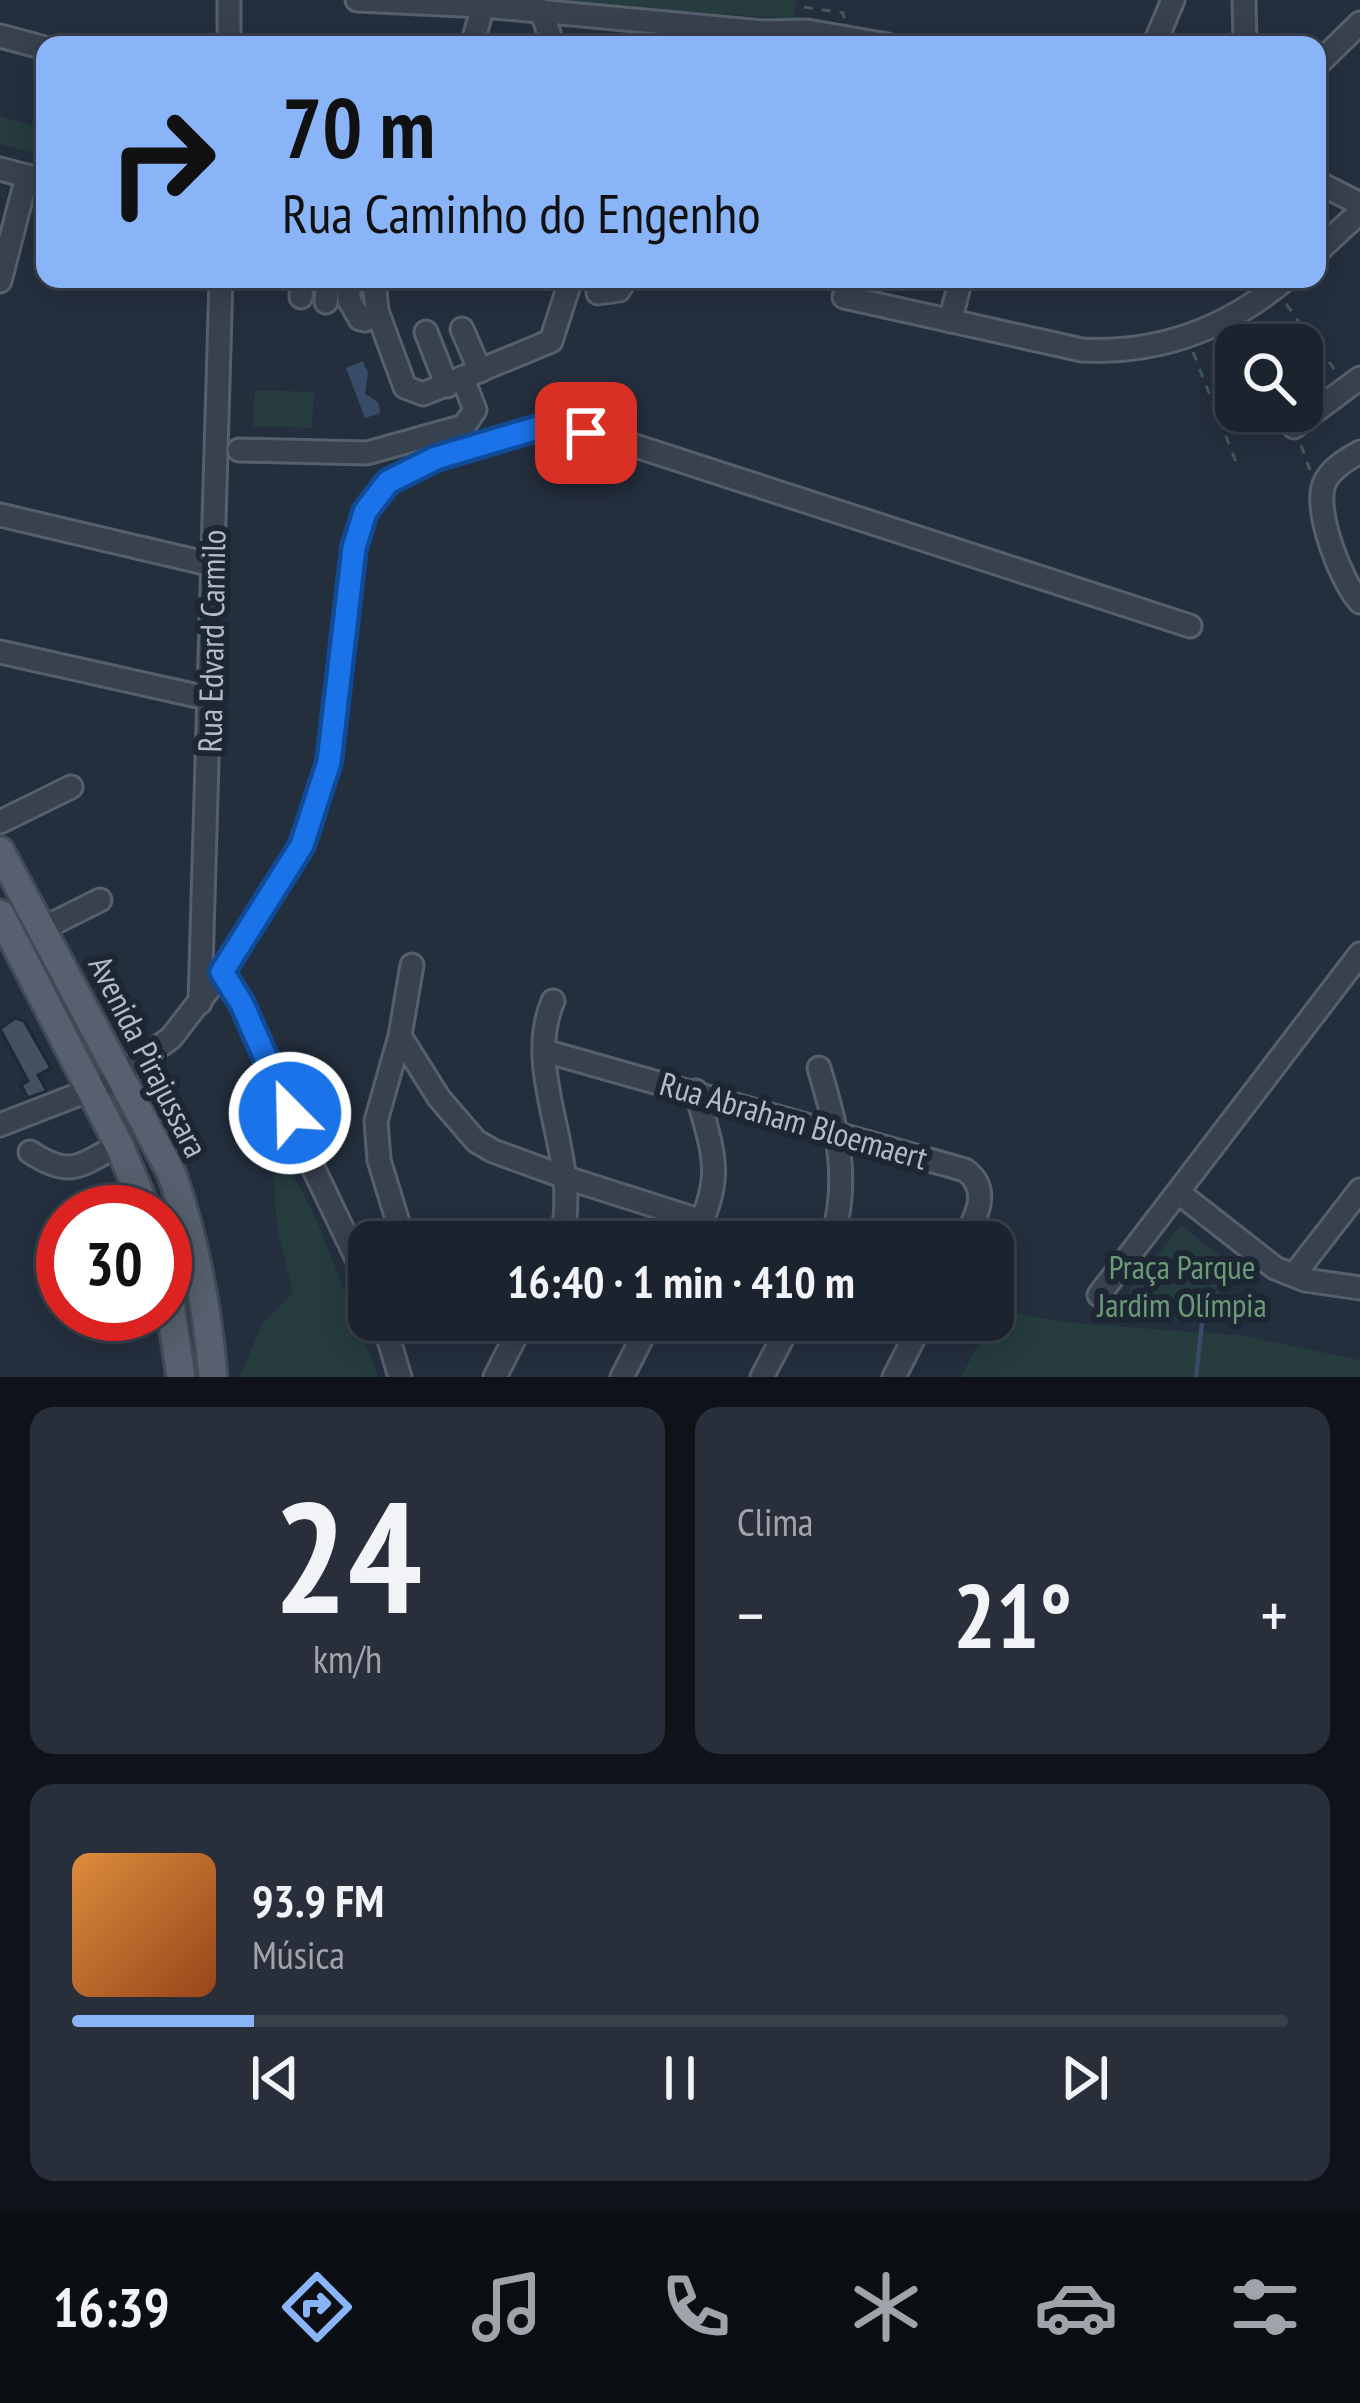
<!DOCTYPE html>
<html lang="pt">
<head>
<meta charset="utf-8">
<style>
  :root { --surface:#1b232e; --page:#282f3a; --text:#f1f3f6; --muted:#a0a4aa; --line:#39404a; --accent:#8ab4f8 }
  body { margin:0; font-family:"PT Sans Narrow",sans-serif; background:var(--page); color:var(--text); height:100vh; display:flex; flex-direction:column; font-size:45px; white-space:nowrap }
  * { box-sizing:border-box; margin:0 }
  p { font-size:39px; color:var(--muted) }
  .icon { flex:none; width:66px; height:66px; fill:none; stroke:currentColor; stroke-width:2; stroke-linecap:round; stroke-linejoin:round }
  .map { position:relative; height:1377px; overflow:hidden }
  .sheet { display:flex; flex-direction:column; gap:30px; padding:30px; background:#0f1319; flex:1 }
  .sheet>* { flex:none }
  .guide { position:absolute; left:36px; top:36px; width:1290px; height:252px; border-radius:24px; box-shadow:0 6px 30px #0003,0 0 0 3px var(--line); background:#8ab4f8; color:#111; overflow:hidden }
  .buttons { position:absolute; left:1215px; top:324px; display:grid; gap:24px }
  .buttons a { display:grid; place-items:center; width:108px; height:108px; border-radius:24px; background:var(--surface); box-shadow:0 6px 30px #0003,0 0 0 3px var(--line); font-size:60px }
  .speed { position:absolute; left:36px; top:1185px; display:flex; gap:24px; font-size:60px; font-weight:700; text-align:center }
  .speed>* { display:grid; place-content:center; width:156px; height:156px; border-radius:50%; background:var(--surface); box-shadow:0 6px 30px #0003,0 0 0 3px var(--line); line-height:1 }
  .speed .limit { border:18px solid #d22; background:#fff; color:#111 }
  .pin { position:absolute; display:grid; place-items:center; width:102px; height:102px; color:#fff; margin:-51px; border-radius:24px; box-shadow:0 6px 18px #0006 }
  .me { position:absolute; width:132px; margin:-66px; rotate:337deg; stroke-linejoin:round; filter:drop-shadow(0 0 9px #0008) }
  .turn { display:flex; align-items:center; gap:42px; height:252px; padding:0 48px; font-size:54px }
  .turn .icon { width:156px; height:156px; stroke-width:2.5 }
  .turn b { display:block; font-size:84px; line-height:102px }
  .big { font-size:90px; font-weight:600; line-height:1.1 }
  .sheet .card { flex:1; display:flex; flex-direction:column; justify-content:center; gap:18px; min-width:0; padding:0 42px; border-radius:24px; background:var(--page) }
  .sheet .dial { align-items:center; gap:0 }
  .dial b { font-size:156px; line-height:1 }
  .song { display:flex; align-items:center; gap:36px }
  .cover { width:144px; height:144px; border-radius:18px; background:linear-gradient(135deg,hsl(30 70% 55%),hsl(20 70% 35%)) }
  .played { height:12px; border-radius:6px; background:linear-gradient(90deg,var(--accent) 15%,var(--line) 15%) }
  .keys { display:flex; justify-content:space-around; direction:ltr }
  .heat { display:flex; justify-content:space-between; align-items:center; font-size:66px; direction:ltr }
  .sheet .tiles { flex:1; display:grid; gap:30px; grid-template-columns:1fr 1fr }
  .card:last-child { grid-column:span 2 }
  .trip { position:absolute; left:348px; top:1221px; width:666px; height:120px; border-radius:24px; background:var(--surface); box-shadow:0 6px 30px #0003,0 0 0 3px var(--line); font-weight:600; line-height:120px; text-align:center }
  .tabs { display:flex; height:192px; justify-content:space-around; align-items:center; background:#0b0e12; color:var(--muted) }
  .tabs .icon { width:84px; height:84px }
  .tabs .active { color:var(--accent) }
  .tabs b { font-size:54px; color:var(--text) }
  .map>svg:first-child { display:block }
</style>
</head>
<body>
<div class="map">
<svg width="1360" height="1377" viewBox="0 0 1360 1377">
  <rect width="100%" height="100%" fill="#242f3e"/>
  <g fill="#263c3f">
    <path d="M506 0H796L795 19Z"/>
    <path d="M0 116 45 129V156L0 144Z"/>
    <path d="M255 390 314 392 312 428 253 426Z"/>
    <path d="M271 1134 315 1216 379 1377H239L263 1323 293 1293 277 1229Z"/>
    <path d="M1181 1225 1242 1274 1220 1289 1209 1322 1109 1317Z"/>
    <path d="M997 1309 1062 1322 1245 1336 1360 1360V1377H961Z"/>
  </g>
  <path fill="#394c67" d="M363 361 368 373 365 394 378 402 380 413 365 418 346 368Z"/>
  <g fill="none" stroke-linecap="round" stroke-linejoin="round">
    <path stroke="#394c67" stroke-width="4.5" d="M1196 1377 1204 1306"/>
  </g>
  <path fill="#455162" stroke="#1f2835" stroke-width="3" d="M15 1018 24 1021 51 1068 38 1075 47 1091 28 1098 21 1085 28 1081 0 1029Z"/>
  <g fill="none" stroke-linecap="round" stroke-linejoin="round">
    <defs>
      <g id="minor">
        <path d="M357 0 483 6 764 32 807 31 888 45"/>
        <path d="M1244 0 1245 45"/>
        <path d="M541 10 553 45"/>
        <path d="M0 36 45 48"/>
        <path d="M229 45V0"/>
        <path d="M472 45 483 6"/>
        <path d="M1154 45 1173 0"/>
        <path d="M1317 65 1360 23"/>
        <path d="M0 169 45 181"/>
        <path d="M1317 182 1360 204"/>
        <path d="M1317 252 1360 212"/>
        <path d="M348 279 349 300 360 319 365 320 377 311 405 387 423 394 551 341 571 279"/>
        <path d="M374 279 377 311"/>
        <path d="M0 281 27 176"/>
        <path d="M598 293 619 290 626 279"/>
        <path d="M301 297 302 279"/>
        <path d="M844 297 1082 350C1160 354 1226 329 1286 279"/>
        <path d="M326 302 329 279"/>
        <path d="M950 321 961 279"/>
        <path d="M462 329 480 371"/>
        <path d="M426 332 447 386"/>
        <path d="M1294 427 1360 378"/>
        <path d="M239 450 367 453 464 426 475 410 463 379"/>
        <path d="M1360 452C1346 460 1330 469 1324 484 1314 511 1341 582 1360 602"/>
        <path d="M0 515 213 565"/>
        <path d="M0 652 211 699"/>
        <path d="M0 822 71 787"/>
        <path d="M42 929 100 900"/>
        <path d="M222 972 242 1004 308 1157 369 1284"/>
        <path d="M553 1001C521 1076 585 1161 560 1242"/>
        <path d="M200 1003 221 279"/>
        <path d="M400 1036 439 1098 476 1141 493 1151 567 1178 702 1221"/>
        <path d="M545 1051 965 1170C992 1190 976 1217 963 1242"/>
        <path d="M819 1068C837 1127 851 1181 831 1242"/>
        <path d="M0 1125 108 1083 171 1038 222 972 301 845 329 762 354 548 365 512 388 482 436 458 551 424 620 441 1190 626"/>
        <path d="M30 1152C71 1179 80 1165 119 1145"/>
        <path d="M1179 1193 1275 1268 1305 1280 1360 1288"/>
        <path d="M404 1242 379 1160 376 1121 400 1036 412 965"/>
        <path d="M692 1242C725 1177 715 1158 696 1091"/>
        <path d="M1294 1275 1360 1190"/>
        <path d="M1099 1295 1360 954"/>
        <path d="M383 1320 400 1377"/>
        <path d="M495 1377 524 1320"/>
        <path d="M622 1377 651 1320"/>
        <path d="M762 1377 792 1320"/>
        <path d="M894 1377 923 1320"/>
      </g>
      <g id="major">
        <path d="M0 851 171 1172C195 1239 207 1306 213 1377"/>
        <path d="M0 914 119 1145 147 1212"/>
        <path d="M165 1272 181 1377"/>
      </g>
    </defs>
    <use href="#minor" stroke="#565f6c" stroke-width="27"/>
    <use href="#major" stroke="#414a57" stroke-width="33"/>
    <g stroke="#44595c" stroke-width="3" stroke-dasharray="9 9" stroke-linecap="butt">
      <path d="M804 7 843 13 844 17H836"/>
      <path d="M1286 304 1338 374"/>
      <path d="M1193 352 1238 467"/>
      <path d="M1301 445 1310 470"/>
    </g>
    <use href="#minor" stroke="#38414e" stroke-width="21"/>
    <use href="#major" stroke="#56606e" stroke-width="27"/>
  </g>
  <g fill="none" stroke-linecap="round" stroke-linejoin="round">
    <defs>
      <path id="route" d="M290 1113 242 1004 222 972 302 845 329 762 354 548 365 512 388 482 436 458 551 424 586 433"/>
    </defs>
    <use href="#route" stroke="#114b97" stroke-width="30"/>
    <use href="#route" stroke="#1a73e8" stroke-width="21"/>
  </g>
  <g text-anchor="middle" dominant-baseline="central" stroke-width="12" stroke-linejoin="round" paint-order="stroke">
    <g font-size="33" fill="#b4bcc9" stroke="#1d2633">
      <text transform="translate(211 641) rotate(-89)">Rua Edvard Carmilo</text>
      <text transform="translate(149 1056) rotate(63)">Avenida Pirajussara</text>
      <text transform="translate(794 1120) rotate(16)">Rua Abraham Bloemaert</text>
    </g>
    <g font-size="33" fill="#6b9a76" stroke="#1d2633">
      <text x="1182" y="1266">Praça Parque<tspan x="1182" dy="38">Jardim Olímpia</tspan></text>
    </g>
  </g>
</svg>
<div class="buttons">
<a><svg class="icon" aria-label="search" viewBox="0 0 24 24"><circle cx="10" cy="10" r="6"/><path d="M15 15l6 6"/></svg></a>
</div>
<div class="speed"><div class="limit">30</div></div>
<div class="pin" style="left:586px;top:433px;background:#d93025"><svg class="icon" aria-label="arrive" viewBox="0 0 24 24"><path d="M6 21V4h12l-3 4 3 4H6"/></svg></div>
<svg class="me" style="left:290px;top:1113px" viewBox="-20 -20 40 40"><circle r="17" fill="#1a73e8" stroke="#fff" stroke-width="3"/><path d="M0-11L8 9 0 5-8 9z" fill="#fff"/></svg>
<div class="trip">16:40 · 1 min · 410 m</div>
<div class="guide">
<div class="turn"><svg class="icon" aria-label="right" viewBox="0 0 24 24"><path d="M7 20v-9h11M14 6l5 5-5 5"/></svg><div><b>70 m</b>Rua Caminho do Engenho</div></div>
</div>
</div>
<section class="sheet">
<div class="tiles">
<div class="card dial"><b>24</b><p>km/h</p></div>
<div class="card"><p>Clima</p>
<div class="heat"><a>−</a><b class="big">21°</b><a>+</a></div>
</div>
<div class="card">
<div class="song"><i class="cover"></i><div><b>93.9 FM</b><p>Música</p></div></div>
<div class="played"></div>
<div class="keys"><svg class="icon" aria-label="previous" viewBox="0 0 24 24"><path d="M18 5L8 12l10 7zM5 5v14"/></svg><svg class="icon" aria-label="pause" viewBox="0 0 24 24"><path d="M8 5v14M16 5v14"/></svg><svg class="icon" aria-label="next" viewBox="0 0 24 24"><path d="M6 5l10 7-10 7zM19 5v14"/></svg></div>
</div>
</div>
</section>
<nav class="tabs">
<b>16:39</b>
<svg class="icon active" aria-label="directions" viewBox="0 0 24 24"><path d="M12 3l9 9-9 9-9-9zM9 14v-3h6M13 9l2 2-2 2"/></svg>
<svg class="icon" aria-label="music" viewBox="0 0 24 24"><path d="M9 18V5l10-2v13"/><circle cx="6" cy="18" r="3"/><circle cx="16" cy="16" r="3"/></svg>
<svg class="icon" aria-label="phone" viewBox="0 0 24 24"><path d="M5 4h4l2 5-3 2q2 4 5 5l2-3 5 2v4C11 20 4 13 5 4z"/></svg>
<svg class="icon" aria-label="climate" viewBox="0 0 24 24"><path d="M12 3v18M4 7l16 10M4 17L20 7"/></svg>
<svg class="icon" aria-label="car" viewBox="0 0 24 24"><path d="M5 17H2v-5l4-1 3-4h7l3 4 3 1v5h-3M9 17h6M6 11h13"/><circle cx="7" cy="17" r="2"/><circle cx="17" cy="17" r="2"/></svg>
<svg class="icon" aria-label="filters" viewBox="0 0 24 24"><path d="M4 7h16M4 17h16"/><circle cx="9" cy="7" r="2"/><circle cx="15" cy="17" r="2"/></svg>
</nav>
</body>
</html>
